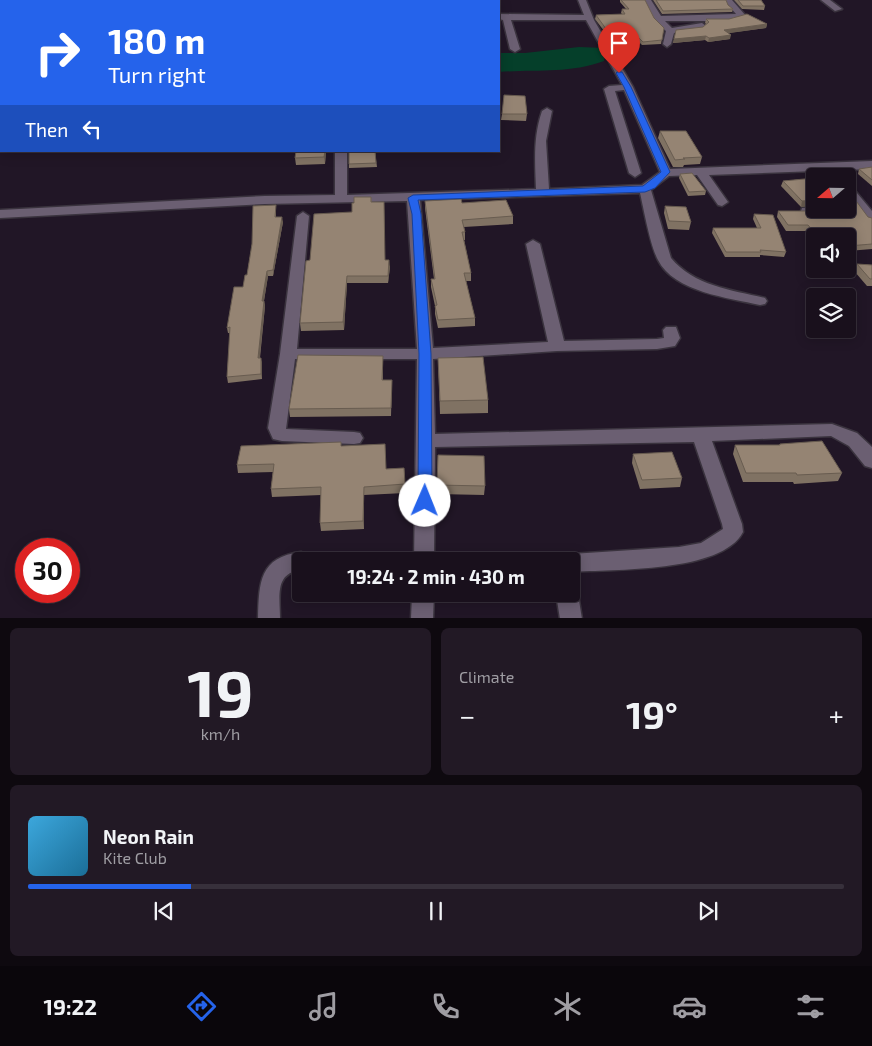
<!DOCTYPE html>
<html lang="en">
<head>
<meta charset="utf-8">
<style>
  :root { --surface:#19101c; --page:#221925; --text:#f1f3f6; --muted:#9f9da3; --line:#37303b; --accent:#2563eb }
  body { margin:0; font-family:"Exo 2",sans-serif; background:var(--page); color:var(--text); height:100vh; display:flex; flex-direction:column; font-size:19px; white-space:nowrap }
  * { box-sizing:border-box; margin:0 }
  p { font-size:16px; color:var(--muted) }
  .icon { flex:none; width:28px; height:28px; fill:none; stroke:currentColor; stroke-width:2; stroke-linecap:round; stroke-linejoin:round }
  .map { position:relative; height:618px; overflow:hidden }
  .details { display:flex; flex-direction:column; gap:10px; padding:10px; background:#0e090f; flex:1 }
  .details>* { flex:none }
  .banner { position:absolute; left:0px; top:0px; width:500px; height:152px; box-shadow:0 2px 12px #0003,0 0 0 1px var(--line); background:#2563eb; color:#fff; overflow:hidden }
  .needle { width:32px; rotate:250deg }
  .buttons { position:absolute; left:806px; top:168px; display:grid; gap:10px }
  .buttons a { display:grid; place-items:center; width:50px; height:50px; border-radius:5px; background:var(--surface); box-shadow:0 2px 12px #0003,0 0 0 1px var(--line); font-size:25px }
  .speed { position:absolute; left:15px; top:538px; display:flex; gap:10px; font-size:25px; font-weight:700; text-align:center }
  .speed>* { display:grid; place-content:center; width:65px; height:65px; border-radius:50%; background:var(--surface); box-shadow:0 2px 12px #0003,0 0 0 1px var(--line); line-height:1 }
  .speed .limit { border:8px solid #d22; background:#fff; color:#111 }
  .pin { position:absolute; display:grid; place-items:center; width:42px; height:42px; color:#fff; margin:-51px -21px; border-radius:50% 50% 50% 0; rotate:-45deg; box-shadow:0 0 5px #0007 }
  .pin .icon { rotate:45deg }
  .me { position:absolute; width:55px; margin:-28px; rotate:1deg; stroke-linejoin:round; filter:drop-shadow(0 0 4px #0008) }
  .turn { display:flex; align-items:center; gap:18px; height:105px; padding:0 25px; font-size:22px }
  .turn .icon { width:65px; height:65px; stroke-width:2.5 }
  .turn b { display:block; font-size:35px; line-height:42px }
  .then { display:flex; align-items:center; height:48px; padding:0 25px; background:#0003; gap:10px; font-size:19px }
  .big { font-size:38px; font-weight:700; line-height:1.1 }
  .details .widget { flex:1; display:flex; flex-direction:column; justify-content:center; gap:8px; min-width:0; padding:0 18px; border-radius:8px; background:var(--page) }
  .details .dial { align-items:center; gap:0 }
  .dial b { font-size:65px; line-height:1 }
  .song { display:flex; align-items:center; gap:15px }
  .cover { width:60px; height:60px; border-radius:8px; background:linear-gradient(135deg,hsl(200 70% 55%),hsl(200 70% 35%)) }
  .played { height:5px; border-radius:2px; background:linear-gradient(90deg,var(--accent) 20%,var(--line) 20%) }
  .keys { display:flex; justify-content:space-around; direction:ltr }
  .heat { display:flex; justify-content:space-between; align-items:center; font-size:28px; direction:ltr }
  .details .tiles { flex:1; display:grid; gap:10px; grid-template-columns:1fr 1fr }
  .widget:last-child { grid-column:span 2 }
  .trip { position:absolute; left:292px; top:552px; width:288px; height:50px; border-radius:5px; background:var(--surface); box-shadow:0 2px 12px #0003,0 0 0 1px var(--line); font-weight:700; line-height:50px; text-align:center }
  .tab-bar { display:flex; height:80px; justify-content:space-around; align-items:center; background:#0a060b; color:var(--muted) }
  .tab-bar .icon { width:35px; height:35px }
  .tab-bar .current { color:var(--accent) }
  .tab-bar b { font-size:22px; color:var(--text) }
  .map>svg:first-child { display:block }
</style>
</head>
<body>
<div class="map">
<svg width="872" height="619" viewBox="0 0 872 619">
  <rect width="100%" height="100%" fill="#211626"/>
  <path fill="#053f2a" d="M579 47 605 48 604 61C569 74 535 69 499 72V53H525Z"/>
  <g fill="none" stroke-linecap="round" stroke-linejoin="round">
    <rect fill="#0a484f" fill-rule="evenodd" x="0" y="50" width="1" height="12"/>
    <defs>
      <g id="minor">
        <path d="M578 0H586L594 20 633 87 670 169 872 161V169L709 175 728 202 722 206 718 205 697 175 669 176 651 190 671 258C694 286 732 290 765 298L767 301 765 304 760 305C729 298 674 292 658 260 650 245 644 210 640 193L420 200 433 348 548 342 526 244 533 240 540 244 564 341 657 339 664 338 663 330 666 327H676L680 338 675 346 657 349 557 351 433 359 435 434 832 424 857 433 872 447V468L865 466 849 446 831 436 712 441 742 524 743 532C722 573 613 569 571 572V561H561L564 557 571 554 679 547 701 543 723 529 722 524 694 442 435 447 434 561H414L417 359H295L286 429 354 432 360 433 363 438 360 443 354 444 282 441 273 439 268 428 280 354 297 216 303 212 309 216 297 349H417L407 201 265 204 0 218V210L265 196 335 195V151H347V195L536 189C535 162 533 137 542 111L547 108 552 111 546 141 549 189 642 185 660 172 624 90 615 91 641 173 635 177 629 173 604 89 609 86 622 85 586 20H511L520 49 515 52 510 49 503 20 499 19V14L584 15Z"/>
        <path d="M643 0H651L661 16 736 14 724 0H732L746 16 728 21H665L672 28 702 23 706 26 702 29 674 33 671 44 667 47 663 44 666 31 655 21Z"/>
        <path d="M821 0H830L842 9 835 11Z"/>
        <path d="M0 14 1 15V20H0Z"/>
        <rect x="0" y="77" width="1" height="6"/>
        <path d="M848 186 852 187 872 211V223L867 222 848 197Z"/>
        <path d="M815 207V209H841C835 216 807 218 801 211L802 208Z"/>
        <path d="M301 552 308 555 311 561H301V570C274 573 280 597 280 619H258C259 583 259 557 301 552Z"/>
        <path d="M571 586 575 587 578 594 582 619H560L556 594H571Z"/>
        <path d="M412 594H434L433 619H411Z"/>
      </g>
    </defs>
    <use href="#minor" stroke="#3a333e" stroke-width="3"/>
    <use href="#minor" fill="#6b5f72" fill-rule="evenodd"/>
  </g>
  <g fill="#807263">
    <path d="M620 0H645L654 18 664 28 661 44 642 45 639 42 613 43 595 19 596 15 622 14 621 13 622 9H626L620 2Z"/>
    <path d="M653 0H726L728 5 733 9 732 12 662 14Z"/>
    <path d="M734 0H761L765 6 764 10 742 9Z"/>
    <path d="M706 19 767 24 766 28 728 33 730 39 708 42 705 40 673 43 674 39 703 27 706 24 705 23Z"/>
    <path d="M502 114H527L526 121 501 120Z"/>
    <path d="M660 131 702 157 700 164 684 165 683 167H673L658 138Z"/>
    <path d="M296 151H326L325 164 296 165 295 158Z"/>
    <path d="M349 151H375L377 167 349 168Z"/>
    <path d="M872 167V186L858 174 859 169Z"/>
    <path d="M680 174 706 191 705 195 688 196 679 178Z"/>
    <path d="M815 178V205L801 207 781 186 783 181Z"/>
    <path d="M371 197 372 202 385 260 390 267 388 283H347L344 330 301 331 300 323 310 260 352 212 354 203Z"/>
    <path d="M425 201 462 203 513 216V224L464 227 465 232V240H464L471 273V281H466L475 318V326L438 328 435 314V306L431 287V279H434L425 208Z"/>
    <path d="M665 206 691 222 689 230 668 229 664 213Z"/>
    <path d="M276 210V217L283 222 273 276H268L264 301 265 306 260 358 262 363V379L228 383 227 377 230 333H228L227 328 243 287 247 275 252 244Z"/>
    <path d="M778 211H830L872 218V249L848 251V236H815V241L806 231H786L777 217Z"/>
    <path d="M754 214 786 252 784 257 760 255V257H725L712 233 713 228H757L753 219Z"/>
    <path d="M857 264 872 265V286H867L855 272Z"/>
    <path d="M811 298H815V308L809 303Z"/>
    <path d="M383 356V380H392L391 416 290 417 289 409Z"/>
    <path d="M438 358 488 400V413L440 414Z"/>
    <path d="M780 444 842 473 838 481 794 484 793 482H743L733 454 735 445H779Z"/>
    <path d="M342 446 386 469 404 468 405 493 364 495V529L321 531 320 523 321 495 272 497 271 489 273 472 238 473 237 465Z"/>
    <path d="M633 454 682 478 680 487 640 489 632 463Z"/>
    <path d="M438 455 485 486 484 495 437 494Z"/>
  </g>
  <g fill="#685c50">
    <path d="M767 24 766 28 723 34 724 30Z"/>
    <path d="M731 35 730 39 708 42 709 38Z"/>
    <path d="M706 36 705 40 673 43 674 39Z"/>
    <path d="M325 151H326L325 164 324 157Z"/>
    <path d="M815 200V205L801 207 802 201Z"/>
    <path d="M282 217 283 222 273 276V270Z"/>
    <path d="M389 260 390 267 388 283V276Z"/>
    <path d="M267 271 268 276 263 306 262 301Z"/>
    <path d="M347 276V283L344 330 343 322Z"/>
    <path d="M264 301 265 306 259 364 258 358Z"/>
    <path d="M261 358 262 363V379L261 374Z"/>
    <path d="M364 487V529L363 521Z"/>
  </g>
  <g fill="#958473" stroke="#685c50">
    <path d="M621 0H645L654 18 664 28 662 40 643 42 639 38 614 40 596 15 625 14 622 9H629Z"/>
    <path d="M656 0H726L728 5 733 9 663 11Z"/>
    <path d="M738 0H761L765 6H743Z"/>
    <path d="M747 14 767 24 724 30 731 35 709 38 706 36 674 39 676 30 703 27 709 22 706 19H729Z"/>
    <path d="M504 95 525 96 527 114H502Z"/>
    <path d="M660 131H686L702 157 683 158 685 159 675 160Z"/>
    <path d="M296 151H325L324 157 295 158Z"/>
    <path d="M349 151H375L376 163 349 164Z"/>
    <path d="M872 167V180L859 169Z"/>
    <path d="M692 173 706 191 689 192 680 174Z"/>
    <path d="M815 178V200L802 201 783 181Z"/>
    <path d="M848 190 868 217 872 218V244L848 246V236H818L808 225H788L778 211H830L835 209H848Z"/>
    <path d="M354 197H371V202H384L385 260H389L388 276H347L343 322 300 323 306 261 310 260 314 214 352 212V203H354Z"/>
    <path d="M461 199 462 203 506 200 513 216 462 220 465 232H462L471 273H464L475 318 438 320 435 306 437 305 431 279H435L425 201Z"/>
    <path d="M276 205 275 217H282L273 270 267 271 262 301H264L258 358H261V374L227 377 230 327 227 328 234 287H243L245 275H247L252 244 253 206Z"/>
    <path d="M665 206 686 207 691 222 669 221Z"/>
    <path d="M754 214 773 215 786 252 760 250 761 252H726L713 228H761Z"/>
    <path d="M857 264 872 265V279H870Z"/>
    <path d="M811 298H815V302Z"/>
    <path d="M298 355 383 356 382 380H392L391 408 289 409Z"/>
    <path d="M483 357 488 400 440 401 438 358Z"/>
    <path d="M822 441 842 473 797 475 796 473H746L735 445H780V444Z"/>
    <path d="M341 442V446L385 444 386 469 404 468 405 484 364 487 363 521 320 523 321 487 271 489 274 464 237 465 241 446Z"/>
    <path d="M672 452 682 478 642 480 633 454Z"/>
    <path d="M438 455 484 456 485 486 437 485Z"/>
  </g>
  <path fill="#2563eb" stroke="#184099" d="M617 72H622L631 87 670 172 655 188 645 192 418 200 421 214 431 354 432 501 430 505 425 507 420 505 418 501 419 354 412 214 408 198 413 195 643 186 661 172 624 87 616 73Z"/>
</svg>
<div class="buttons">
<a><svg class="needle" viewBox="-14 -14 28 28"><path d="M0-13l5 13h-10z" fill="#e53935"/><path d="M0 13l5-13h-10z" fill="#9f9da3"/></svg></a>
<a><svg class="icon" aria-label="sound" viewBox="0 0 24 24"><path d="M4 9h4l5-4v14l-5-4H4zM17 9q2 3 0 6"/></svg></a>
<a><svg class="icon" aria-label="layers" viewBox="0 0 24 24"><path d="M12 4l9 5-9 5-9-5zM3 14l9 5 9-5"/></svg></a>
</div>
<div class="speed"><div class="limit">30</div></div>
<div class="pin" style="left:619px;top:73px;background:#d93025"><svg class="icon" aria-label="arrive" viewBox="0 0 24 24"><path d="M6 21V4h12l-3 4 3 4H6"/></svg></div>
<svg class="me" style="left:425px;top:501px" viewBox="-20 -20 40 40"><circle r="19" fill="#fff"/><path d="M0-13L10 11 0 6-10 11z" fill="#2563eb"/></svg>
<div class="trip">19:24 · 2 min · 430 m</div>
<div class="banner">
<div class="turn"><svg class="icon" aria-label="right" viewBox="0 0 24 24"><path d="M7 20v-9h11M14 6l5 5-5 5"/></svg><div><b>180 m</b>Turn right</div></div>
<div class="then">Then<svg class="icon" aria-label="left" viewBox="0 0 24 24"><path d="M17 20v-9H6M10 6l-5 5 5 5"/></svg></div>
</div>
</div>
<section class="details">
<div class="tiles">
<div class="widget dial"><b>19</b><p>km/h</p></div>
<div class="widget"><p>Climate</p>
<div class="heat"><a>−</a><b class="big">19°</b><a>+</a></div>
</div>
<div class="widget">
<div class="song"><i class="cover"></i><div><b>Neon Rain</b><p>Kite Club</p></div></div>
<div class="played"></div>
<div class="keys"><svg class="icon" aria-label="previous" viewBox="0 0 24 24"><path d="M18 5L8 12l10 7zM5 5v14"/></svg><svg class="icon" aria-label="pause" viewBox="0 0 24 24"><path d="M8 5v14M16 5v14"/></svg><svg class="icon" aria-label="next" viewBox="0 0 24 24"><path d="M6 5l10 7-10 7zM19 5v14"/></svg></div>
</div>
</div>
</section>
<nav class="tab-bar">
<b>19:22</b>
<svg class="icon current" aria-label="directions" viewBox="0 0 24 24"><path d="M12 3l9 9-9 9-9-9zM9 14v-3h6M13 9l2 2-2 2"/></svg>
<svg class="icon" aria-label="music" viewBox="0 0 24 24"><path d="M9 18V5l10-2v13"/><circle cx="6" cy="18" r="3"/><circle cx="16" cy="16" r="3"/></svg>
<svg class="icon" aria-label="phone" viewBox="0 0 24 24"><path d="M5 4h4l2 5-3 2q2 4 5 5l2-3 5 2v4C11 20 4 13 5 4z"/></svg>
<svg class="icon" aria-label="climate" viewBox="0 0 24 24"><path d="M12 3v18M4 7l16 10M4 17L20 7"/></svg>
<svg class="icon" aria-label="car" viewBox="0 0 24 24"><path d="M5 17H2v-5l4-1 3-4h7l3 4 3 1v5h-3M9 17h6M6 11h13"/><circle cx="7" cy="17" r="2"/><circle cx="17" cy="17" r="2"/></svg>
<svg class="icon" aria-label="filters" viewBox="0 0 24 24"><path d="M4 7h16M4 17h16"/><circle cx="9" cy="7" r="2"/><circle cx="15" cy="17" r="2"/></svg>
</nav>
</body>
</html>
